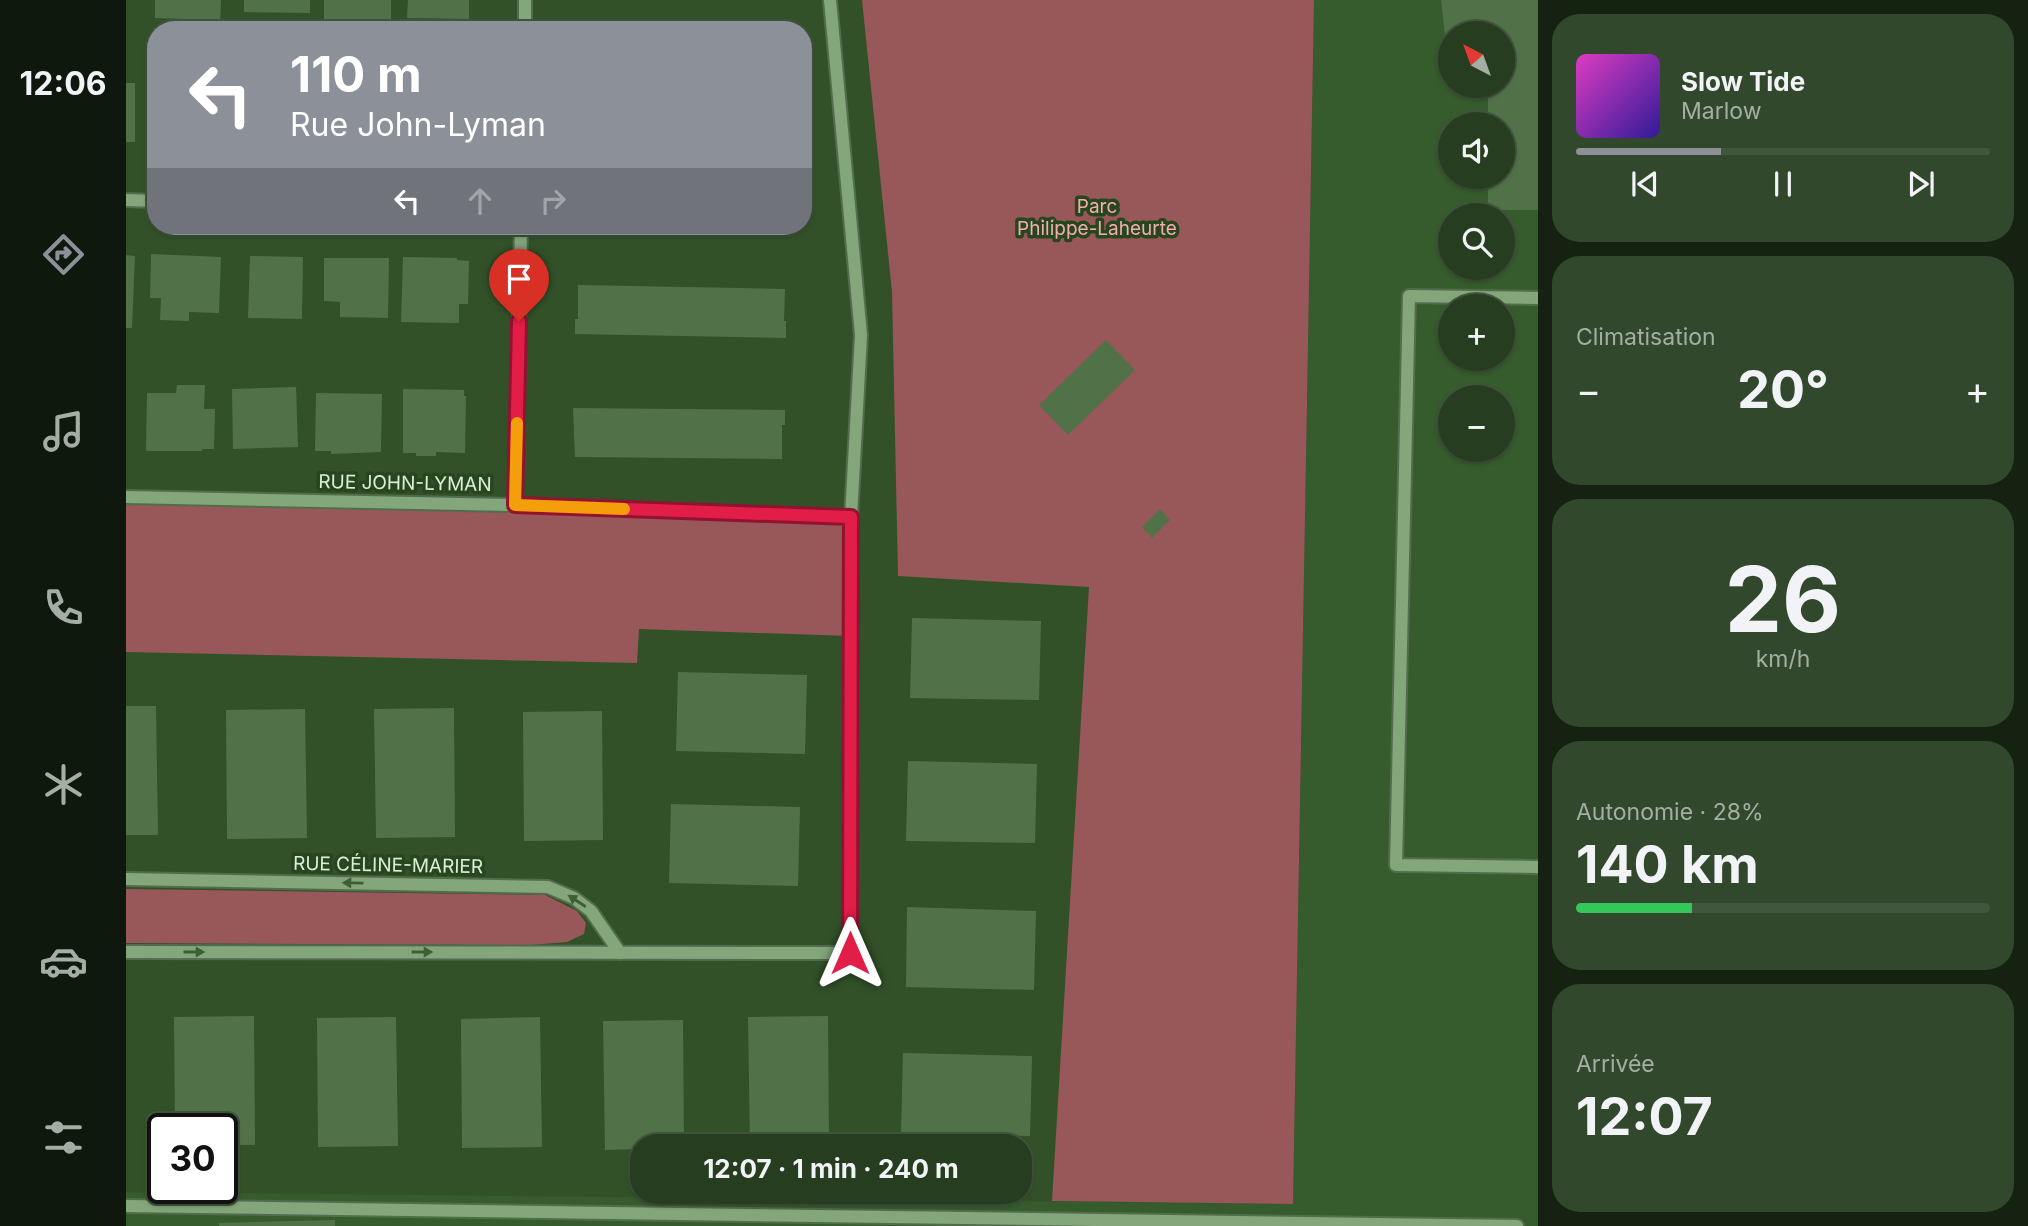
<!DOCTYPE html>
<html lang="fr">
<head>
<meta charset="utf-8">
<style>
  :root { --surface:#263d1f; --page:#32482c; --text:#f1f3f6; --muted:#a4aea4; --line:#42563d; --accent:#8c9099 }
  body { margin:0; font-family:Inter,sans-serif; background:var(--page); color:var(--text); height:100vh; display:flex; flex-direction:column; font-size:26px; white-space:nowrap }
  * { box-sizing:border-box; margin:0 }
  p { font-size:23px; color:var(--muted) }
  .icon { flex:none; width:38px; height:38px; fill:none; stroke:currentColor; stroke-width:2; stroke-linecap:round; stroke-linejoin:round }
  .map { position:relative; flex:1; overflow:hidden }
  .sheet { display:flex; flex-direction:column; gap:14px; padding:14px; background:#152211; width:490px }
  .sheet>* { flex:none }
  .hud { position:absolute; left:21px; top:21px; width:665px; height:214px; border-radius:28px; box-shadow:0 2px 5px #0004,0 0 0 2px var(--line); background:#8c9099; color:#fff; overflow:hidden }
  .needle { width:46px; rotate:319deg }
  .controls { position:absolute; left:1312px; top:21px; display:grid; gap:14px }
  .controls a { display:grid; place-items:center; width:77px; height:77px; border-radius:50%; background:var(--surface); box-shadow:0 2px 5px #0004,0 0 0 2px var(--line); font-size:35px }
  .speed { position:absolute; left:21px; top:1113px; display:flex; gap:14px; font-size:35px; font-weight:700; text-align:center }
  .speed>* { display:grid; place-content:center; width:91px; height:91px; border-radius:50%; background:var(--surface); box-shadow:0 2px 5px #0004,0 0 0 2px var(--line); line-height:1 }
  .speed .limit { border:4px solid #111; border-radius:10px; background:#fff; color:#111 }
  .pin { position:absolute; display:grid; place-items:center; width:60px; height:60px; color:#fff; margin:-72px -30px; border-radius:50% 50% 50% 0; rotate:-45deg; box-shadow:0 0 7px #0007 }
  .pin .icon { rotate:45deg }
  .me { position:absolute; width:77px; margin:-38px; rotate:0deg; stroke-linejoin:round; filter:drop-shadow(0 0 5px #0008) }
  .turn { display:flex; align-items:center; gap:24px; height:147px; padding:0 28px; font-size:32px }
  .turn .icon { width:91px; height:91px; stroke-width:2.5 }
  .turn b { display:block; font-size:49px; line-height:60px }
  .lanes { display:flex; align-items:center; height:66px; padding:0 28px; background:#0003; justify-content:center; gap:35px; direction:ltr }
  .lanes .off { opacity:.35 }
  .big { font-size:52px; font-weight:700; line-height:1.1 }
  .sheet .widget { flex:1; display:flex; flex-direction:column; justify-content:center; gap:10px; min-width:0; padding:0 24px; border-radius:28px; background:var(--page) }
  .sheet .dial { align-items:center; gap:0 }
  .dial b { font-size:91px; line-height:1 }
  .song { display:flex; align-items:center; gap:21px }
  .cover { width:84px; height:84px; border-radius:10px; background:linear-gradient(135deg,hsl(310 70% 55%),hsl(250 70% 35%)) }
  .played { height:7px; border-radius:4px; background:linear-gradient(90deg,var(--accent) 35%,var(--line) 35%) }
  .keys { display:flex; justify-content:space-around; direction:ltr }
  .heat { display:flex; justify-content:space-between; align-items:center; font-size:38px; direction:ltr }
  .charge { height:10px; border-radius:5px; background:linear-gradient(90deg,#34c759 28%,var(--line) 0) }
  .trip { position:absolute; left:504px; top:1134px; width:402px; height:70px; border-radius:28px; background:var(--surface); box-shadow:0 2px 5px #0004,0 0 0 2px var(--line); font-weight:700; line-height:70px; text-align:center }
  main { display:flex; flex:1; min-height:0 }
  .dock { display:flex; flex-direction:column; width:126px; justify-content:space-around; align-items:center; background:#0f180c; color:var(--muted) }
  .dock .icon { width:49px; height:49px }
  .dock .on { color:var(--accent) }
  .dock b { font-size:32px; color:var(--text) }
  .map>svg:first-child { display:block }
</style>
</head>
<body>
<main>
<nav class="dock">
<b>12:06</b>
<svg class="icon on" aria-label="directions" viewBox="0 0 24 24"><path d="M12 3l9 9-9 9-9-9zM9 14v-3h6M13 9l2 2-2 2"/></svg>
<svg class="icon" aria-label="music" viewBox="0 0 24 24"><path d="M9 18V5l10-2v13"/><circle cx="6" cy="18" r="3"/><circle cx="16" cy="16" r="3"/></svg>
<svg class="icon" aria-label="phone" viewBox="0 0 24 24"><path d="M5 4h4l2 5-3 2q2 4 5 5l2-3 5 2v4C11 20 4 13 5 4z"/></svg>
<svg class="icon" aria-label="climate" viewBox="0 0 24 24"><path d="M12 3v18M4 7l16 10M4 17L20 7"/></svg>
<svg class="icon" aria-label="car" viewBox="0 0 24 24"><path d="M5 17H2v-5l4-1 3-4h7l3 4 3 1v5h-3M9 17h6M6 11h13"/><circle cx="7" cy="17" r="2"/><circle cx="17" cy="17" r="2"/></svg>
<svg class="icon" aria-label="filters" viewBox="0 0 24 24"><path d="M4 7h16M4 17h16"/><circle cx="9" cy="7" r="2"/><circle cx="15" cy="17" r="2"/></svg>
</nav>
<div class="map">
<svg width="1412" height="1226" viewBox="0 0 1412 1226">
  <rect width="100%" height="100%" fill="#325129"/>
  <path fill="#365b2d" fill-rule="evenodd" d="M1188 0H1412V1226H0V1192L1167 1204ZM1325 33H1377V86H1325ZM1325 124H1377V177H1325ZM1325 215H1377V268H1325ZM1325 306H1377V359H1325ZM1325 397H1377V450H1325Z"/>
  <g fill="#985758">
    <path d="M736 0H1188L1167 1204 926 1201 963 587 772 576 766 292Z"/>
    <path d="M0 498 725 517V636L513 629 511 663 0 652Z"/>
    <path d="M0 889 419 895 451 911 460 923 458 934 441 942 404 945 0 943Z"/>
  </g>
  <g fill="#517248">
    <path d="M29 0H95L94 28 57 27 58 19 29 18Z"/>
    <path d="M118 0H184V13L118 12Z"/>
    <path d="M198 0H265V29L226 28V21H198Z"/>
    <path d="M282 0H343V19L281 18Z"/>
    <path d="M1315 0H1412V210H1362V177H1377V124H1362V86H1377V33H1325V71H1323Z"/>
    <rect x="0" y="83" width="9" height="59"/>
    <path d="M28 91H30V144L25 143Z"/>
    <path d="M25 254 95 257 93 313 63 312V321L34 320 35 298H24Z"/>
    <path d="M0 255 9 256 6 328H0Z"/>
    <path d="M124 256 177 257 176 319 122 318Z"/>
    <path d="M277 257 331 258V260L343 261 342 304H333V323L275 322Z"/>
    <path d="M198 258H263L262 318 214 317V302L198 301Z"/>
    <path d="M452 285 659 289 658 321H660V338L449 334V319H452Z"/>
    <path d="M980 340 1009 370 942 435 913 405Z"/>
    <path d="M51 385H79L78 409H89L88 449H76V451H20L21 393H50Z"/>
    <path d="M170 387 172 447 107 449 106 389Z"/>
    <path d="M277 389 338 390V396H340L339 453 310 452V456H290V453H277Z"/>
    <path d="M190 393 256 394 255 452 205 454V451H189Z"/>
    <path d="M447 408 659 410V425H656V459L449 457Z"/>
    <path d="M1034 509 1044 520 1026 538 1016 527Z"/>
    <path d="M786 618 915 621 913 700 784 698Z"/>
    <path d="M552 672 681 675 679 754 550 751Z"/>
    <path d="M0 706H30L32 835H0Z"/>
    <path d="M328 708 329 837 250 838 248 709Z"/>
    <path d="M179 709 181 838 101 839 100 710Z"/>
    <path d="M476 711 477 840 398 841 397 712Z"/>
    <path d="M782 761 911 764 909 843 780 841Z"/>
    <path d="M545 804 674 807 672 886 543 883Z"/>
    <path d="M781 907 910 911 908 990 780 987Z"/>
    <path d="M128 1016 129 1145H96V1129H49L48 1017Z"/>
    <path d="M702 1016 703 1145 624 1146 622 1017Z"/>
    <path d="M270 1017 272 1146 192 1147 191 1018Z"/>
    <path d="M414 1017 416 1147 336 1148 335 1019Z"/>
    <path d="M557 1020 558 1146H516V1149L479 1150 477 1021Z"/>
    <path d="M777 1053 906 1056 904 1136 775 1133Z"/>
    <path d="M209 1220V1226H93V1223Z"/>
  </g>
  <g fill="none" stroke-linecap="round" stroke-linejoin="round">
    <defs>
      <g id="minor">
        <path d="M399 30V0"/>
        <path d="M0 200 30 201"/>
        <path d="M1412 298 1283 296 1270 865 1412 867"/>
        <path d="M0 497 389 505 725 517"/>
        <path d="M389 505 395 226"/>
        <path d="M0 879 422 887 448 898 465 911 494 953"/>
        <path d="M0 952 724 953 725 517 735 335 704 0"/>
        <path d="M0 1206 1391 1226"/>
      </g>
    </defs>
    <use href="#minor" stroke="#526d4b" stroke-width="16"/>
    <use href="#minor" stroke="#84a67b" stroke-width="12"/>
  </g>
  <defs><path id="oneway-solid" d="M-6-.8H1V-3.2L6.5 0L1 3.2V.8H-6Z" transform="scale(1.75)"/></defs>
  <g fill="#3e5e36">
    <use href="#oneway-solid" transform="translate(227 883) rotate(-179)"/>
    <use href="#oneway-solid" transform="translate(451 901) rotate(-147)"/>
    <use href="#oneway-solid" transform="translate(68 952)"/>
    <use href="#oneway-solid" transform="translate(296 952)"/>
  </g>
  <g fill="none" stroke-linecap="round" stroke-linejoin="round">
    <defs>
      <path id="route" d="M393 321 389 505 725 517 724 953"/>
    </defs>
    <use href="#route" stroke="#92132f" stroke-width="18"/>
    <use href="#route" stroke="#e11d48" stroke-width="12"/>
    <path stroke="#f59e0b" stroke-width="12" d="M391 423 389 505 498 509"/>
  </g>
  <g text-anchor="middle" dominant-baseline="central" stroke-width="7" stroke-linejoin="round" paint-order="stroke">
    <g font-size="19" fill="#f2adac" stroke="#27461f">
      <text x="971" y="206">Parc<tspan x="971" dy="22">Philippe-Laheurte</tspan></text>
    </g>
    <g font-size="19" fill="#daedd6" stroke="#27461f">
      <text transform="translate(279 483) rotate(1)">RUE JOHN-LYMAN</text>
      <text transform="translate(262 865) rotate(1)">RUE CÉLINE-MARIER</text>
    </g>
  </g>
</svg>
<div class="controls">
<a><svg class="needle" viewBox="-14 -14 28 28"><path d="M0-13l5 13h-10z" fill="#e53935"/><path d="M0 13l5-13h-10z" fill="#a4aea4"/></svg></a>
<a><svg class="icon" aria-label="sound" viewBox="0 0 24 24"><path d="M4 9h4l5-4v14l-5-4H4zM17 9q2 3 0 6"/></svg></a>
<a><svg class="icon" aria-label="search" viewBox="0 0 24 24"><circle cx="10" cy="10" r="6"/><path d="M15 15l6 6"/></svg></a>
<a>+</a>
<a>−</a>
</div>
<div class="speed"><div class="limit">30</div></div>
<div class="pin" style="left:393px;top:321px;background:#d93025"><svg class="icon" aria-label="arrive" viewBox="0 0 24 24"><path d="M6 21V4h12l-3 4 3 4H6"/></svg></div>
<svg class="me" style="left:724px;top:953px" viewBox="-20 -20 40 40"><path d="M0-17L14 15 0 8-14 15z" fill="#e11d48" stroke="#fff" stroke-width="4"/></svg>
<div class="trip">12:07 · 1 min · 240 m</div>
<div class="hud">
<div class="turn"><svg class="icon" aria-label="left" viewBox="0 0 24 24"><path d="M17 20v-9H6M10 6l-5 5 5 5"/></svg><div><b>110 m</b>Rue John-Lyman</div></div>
<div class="lanes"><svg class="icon" aria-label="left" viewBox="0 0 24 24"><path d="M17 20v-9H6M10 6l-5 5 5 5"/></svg><svg class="icon off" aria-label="ahead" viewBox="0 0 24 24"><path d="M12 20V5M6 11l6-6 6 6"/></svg><svg class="icon off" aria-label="right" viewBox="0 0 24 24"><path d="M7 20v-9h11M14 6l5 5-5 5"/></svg></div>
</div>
</div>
<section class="sheet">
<div class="widget">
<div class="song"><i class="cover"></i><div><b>Slow Tide</b><p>Marlow</p></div></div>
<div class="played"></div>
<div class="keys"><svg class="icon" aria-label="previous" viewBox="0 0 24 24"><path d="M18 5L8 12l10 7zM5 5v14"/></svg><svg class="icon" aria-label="pause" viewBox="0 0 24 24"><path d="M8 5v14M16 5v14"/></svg><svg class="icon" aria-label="next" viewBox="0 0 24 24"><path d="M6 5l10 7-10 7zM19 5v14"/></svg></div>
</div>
<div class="widget"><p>Climatisation</p>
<div class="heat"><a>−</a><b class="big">20°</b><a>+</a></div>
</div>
<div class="widget dial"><b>26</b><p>km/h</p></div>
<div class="widget"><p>Autonomie · 28%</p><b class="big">140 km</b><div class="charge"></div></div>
<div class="widget"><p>Arrivée</p><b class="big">12:07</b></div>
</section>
</main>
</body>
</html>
